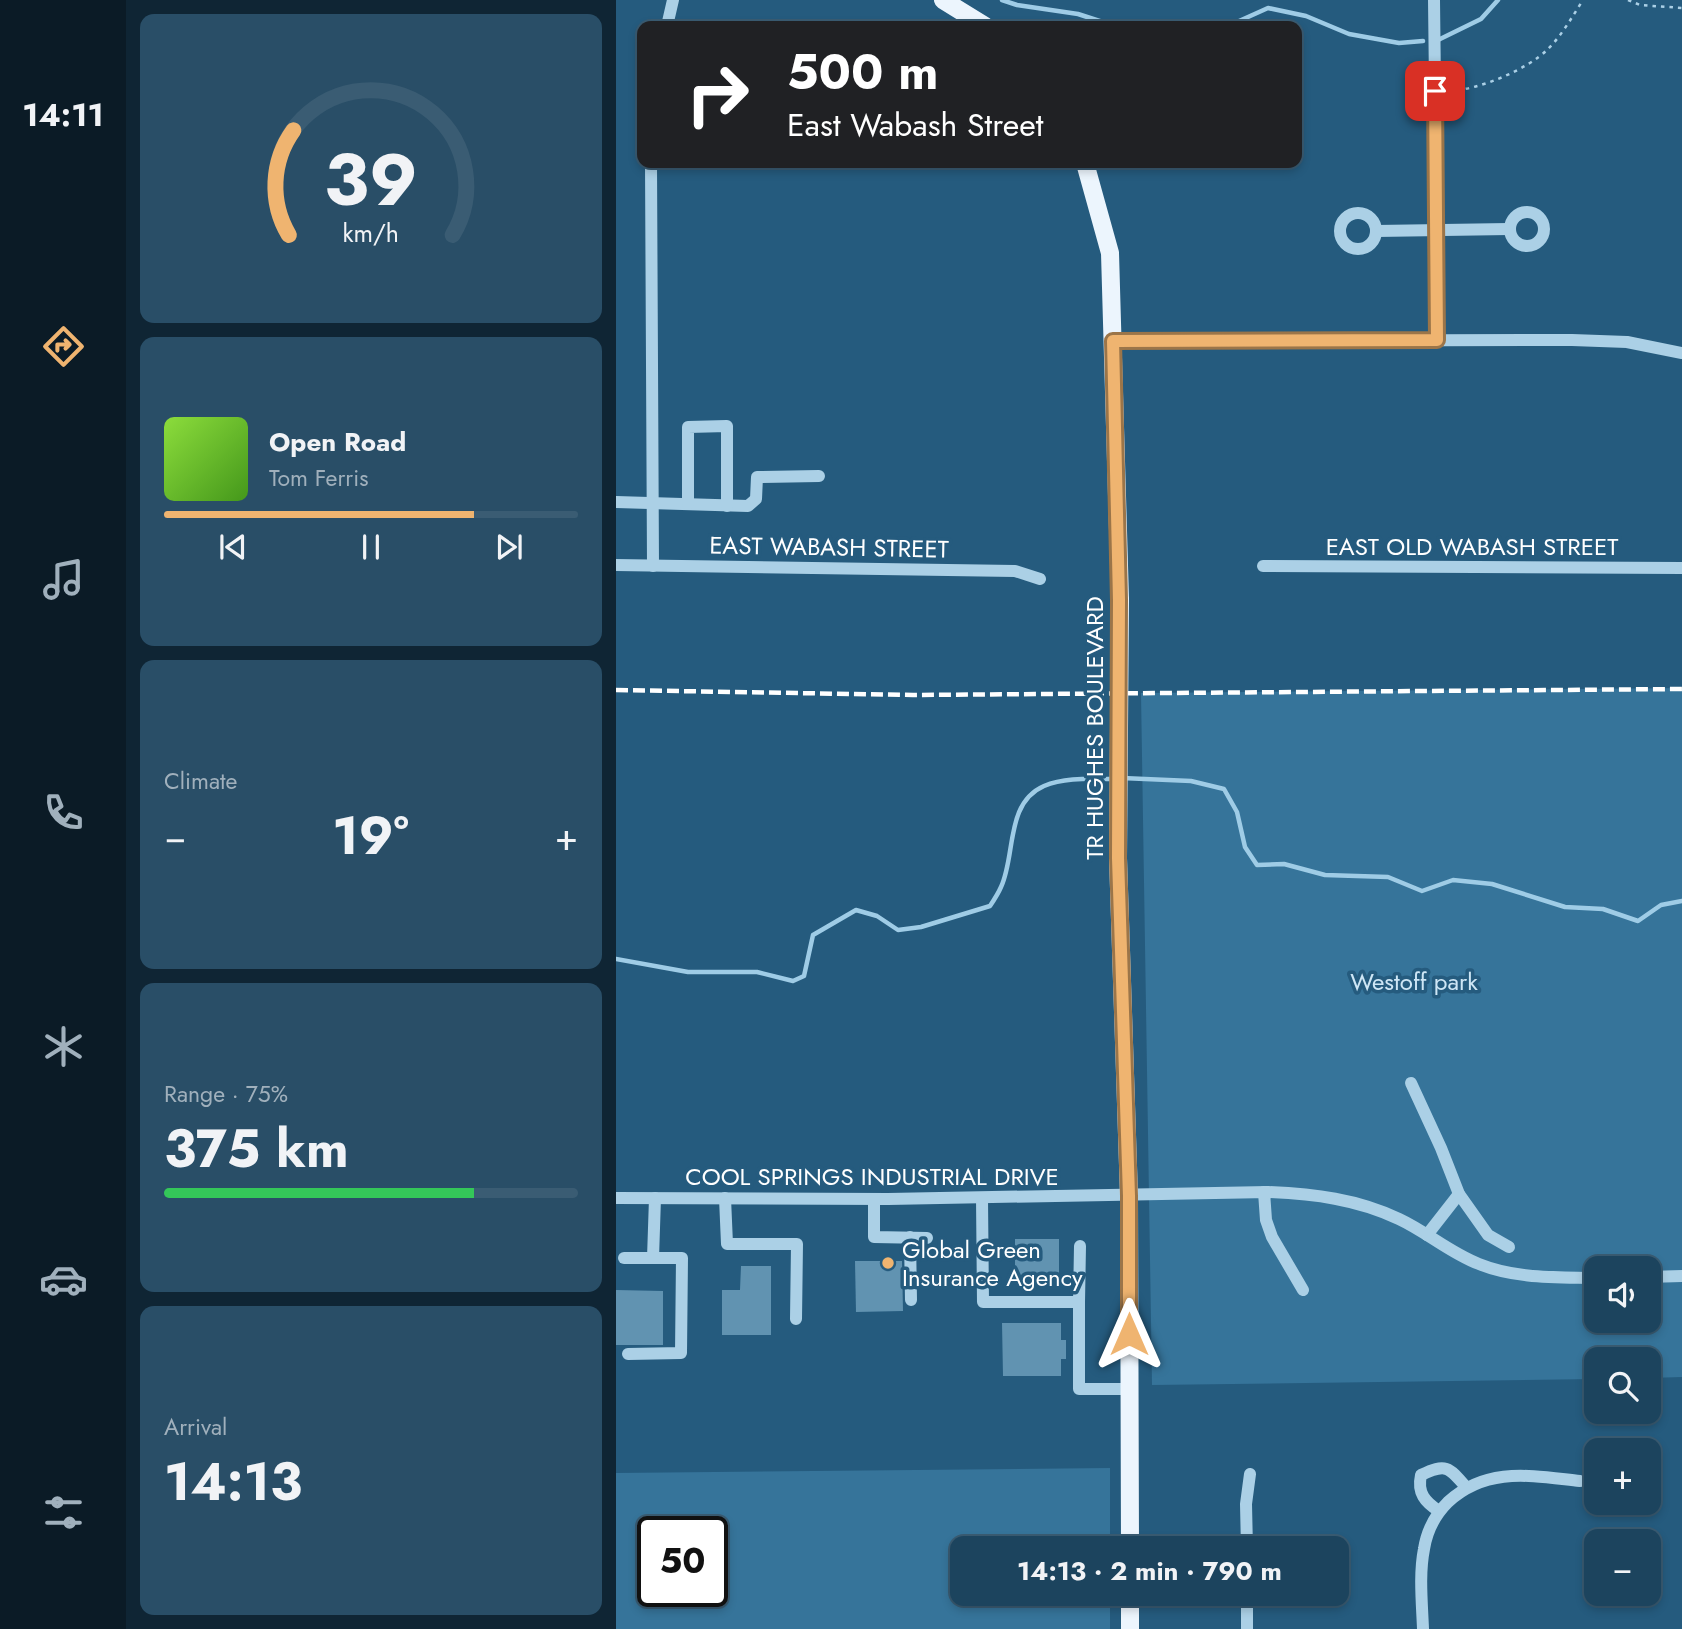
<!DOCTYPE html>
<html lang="en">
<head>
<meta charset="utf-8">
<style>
  :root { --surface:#1c445e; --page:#294e67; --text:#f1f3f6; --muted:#a0b0bc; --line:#3a5c73; --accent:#efb470 }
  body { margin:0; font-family:Jost,sans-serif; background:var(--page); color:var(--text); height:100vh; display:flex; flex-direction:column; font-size:26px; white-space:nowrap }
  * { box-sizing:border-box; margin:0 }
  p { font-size:23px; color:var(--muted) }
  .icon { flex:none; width:38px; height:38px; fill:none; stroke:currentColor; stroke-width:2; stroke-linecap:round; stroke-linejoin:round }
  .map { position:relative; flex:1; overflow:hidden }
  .drawer { display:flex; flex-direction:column; gap:14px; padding:14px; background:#0f2534; width:490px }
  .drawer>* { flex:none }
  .guide { position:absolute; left:21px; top:21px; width:665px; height:147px; border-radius:14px; box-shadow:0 4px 10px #0003,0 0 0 2px var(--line); background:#202124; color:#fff; overflow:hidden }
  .fabs { position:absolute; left:968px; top:1256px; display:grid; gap:14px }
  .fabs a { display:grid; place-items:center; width:77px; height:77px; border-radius:14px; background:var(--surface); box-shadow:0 4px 10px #0003,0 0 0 2px var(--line); font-size:35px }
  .speed { position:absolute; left:21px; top:1516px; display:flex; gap:14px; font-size:35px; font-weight:700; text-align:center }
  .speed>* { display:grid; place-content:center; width:91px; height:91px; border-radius:50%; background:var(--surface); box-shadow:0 4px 10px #0003,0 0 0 2px var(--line); line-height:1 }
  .speed .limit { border:4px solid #111; border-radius:10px; background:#fff; color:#111 }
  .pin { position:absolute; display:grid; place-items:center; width:60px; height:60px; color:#fff; margin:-30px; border-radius:14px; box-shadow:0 4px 10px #0006 }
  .me { position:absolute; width:77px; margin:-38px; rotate:0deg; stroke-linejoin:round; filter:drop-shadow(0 0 5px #0008) }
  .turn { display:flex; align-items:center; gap:24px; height:147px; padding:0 35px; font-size:32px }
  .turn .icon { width:91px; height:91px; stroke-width:2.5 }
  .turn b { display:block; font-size:49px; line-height:60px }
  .big { font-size:52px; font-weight:700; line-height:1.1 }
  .drawer .widget { flex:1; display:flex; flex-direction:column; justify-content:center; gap:10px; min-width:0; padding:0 24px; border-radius:14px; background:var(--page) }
  .drawer .dial { align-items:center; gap:0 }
  .dial svg { height:182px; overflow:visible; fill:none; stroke:var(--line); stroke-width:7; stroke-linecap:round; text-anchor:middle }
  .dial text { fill:var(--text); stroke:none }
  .song { display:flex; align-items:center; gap:21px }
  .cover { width:84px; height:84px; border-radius:10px; background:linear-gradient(135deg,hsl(90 70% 55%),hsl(100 70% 35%)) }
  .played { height:7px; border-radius:4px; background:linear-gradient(90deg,var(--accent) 75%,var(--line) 75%) }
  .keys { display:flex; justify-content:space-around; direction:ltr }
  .heat { display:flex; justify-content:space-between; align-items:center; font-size:38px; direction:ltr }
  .charge { height:10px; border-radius:5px; background:linear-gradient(90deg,#34c759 75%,var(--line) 0) }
  .trip { position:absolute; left:334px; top:1536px; width:399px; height:70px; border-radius:14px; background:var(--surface); box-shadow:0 4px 10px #0003,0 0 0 2px var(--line); font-weight:700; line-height:70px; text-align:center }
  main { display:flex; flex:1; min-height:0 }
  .tab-bar { display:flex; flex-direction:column; width:126px; justify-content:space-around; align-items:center; background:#0b1b26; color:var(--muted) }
  .tab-bar .icon { width:49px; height:49px }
  .tab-bar .on { color:var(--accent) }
  .tab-bar b { font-size:32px; color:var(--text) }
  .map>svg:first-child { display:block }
</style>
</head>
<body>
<main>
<nav class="tab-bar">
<b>14:11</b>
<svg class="icon on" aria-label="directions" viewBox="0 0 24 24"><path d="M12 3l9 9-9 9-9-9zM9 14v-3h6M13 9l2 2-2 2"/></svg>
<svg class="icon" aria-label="music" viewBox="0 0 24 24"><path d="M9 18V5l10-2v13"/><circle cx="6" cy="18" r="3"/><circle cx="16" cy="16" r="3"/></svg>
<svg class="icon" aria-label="phone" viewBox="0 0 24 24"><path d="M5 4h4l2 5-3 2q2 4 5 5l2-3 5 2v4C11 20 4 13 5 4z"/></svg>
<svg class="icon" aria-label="climate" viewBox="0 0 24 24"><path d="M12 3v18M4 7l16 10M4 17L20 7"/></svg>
<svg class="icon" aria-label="car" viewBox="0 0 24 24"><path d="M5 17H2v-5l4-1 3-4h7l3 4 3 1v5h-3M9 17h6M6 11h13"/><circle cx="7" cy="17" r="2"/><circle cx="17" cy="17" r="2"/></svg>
<svg class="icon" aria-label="filters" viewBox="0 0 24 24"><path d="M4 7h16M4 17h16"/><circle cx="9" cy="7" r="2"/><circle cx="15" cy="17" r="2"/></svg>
</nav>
<section class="drawer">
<div class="widget dial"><svg viewBox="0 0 100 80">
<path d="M14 69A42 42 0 1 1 86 69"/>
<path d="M14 69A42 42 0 0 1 16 23" stroke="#efb470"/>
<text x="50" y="56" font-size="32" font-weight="700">39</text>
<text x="50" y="72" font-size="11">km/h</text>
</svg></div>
<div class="widget">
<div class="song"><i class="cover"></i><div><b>Open Road</b><p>Tom Ferris</p></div></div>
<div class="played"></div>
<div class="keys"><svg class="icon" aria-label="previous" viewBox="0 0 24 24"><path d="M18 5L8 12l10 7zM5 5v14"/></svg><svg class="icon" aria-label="pause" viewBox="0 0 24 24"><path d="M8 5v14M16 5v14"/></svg><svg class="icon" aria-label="next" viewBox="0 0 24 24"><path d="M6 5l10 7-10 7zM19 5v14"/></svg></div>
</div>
<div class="widget"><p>Climate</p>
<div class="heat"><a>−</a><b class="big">19°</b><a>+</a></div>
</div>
<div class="widget"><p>Range · 75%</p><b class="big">375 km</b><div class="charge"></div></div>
<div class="widget"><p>Arrival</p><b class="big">14:13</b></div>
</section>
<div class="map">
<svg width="1066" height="1629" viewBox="0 0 1066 1629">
  <rect width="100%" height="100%" fill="#255b7e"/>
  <g fill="#36749a" fill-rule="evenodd">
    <path d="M1066 688V1377L1033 1378 1032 1360H980V1379L536 1385 525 693ZM980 1269H1032V1321H980Z"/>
    <path d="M494 1468V1549H346V1594H494V1629H0V1473ZM96 1531V1591H37V1531Z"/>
  </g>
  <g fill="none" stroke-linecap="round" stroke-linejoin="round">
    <g stroke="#9fcce6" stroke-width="4.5">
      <path d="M386 0 401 5 462 14 499 26"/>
      <path d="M612 26 652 8 690 16 733 34 783 43 807 41"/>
      <path d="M820 41 865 19 882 0"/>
      <path d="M506 778 575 781 608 789 621 812 629 847 641 865 668 864 709 875 772 877 806 891 837 880 876 884 949 907 987 909 1022 921 1045 905 1066 901"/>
      <path d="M0 959 72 972H141L177 981 188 976 197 935 240 910 261 916 282 930 305 927 374 906C378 900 382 894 385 887 400 855 389 803 428 786 449 777 475 779 498 779"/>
    </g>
  </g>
  <g fill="#6193b1">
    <rect x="399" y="1239" width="44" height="38"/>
    <path d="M239 1261H286L287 1311 240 1312Z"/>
    <path d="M125 1266H155V1335H106V1290H124Z"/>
    <path d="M0 1290 47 1291V1345H0Z"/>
    <path d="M386 1323H445V1340H450V1359H445V1376H387Z"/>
  </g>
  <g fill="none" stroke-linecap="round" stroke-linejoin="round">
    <g stroke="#abd0e6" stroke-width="2.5" stroke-dasharray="3.5 5" stroke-linecap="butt">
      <path d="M1012 0 1024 5 1066 8"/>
      <path d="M833 91C862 90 911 70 932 49 946 35 956 17 967 0"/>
    </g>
    <g stroke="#abd0e6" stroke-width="12">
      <path d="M818 0 822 340"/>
      <path d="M51 26 57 0"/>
      <path d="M35 163 37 566"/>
      <circle cx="911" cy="229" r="17"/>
      <circle cx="742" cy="231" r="18"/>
      <path d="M760 231 893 229"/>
      <path d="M497 341 956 340 1011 342 1066 353"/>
      <path d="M0 502 132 506 140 499 141 477 203 476"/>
      <path d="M72 504V427L111 426V506"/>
      <path d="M0 565 399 571 424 579"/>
      <path d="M647 566 1066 568"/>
      <path d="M795 1083 825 1148 843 1194 872 1235 893 1247"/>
      <path d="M648 1192 650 1220 656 1237 687 1290"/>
      <path d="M0 1198 272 1199 652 1192C698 1194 741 1199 783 1219 811 1232 834 1253 863 1264 900 1279 941 1277 980 1278"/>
      <path d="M109 1198 111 1244H181L180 1319"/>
      <path d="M366 1198 367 1302H463V1389H513"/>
      <path d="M258 1199V1237L311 1238"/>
      <path d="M811 1235 843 1194"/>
      <path d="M294 1237 295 1300"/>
      <path d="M8 1258H37"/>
      <path d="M1032 1277 1066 1276"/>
      <path d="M463 1302 464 1246"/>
      <path d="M12 1354 65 1353 66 1258H37L39 1198"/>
      <path d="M823 1511C809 1502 801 1493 805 1475 830 1463 833 1467 850 1487"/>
      <path d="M631 1549 630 1504 634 1474"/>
      <path d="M631 1594V1629"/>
      <path d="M807 1629C806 1603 803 1574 808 1549 811 1530 819 1515 832 1502 871 1466 916 1476 964 1481"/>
    </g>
    <g stroke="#ecf5fd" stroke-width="18">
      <path d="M327 0 369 26"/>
      <path d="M469 163 494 253 504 600"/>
      <path d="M502 858 513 1196 514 1549"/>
      <path d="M514 1594V1629"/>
    </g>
    <path stroke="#fff" stroke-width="4.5" stroke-dasharray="12 5" stroke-linecap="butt" d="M0 690 297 695 1066 689"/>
    <path stroke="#ecf5fd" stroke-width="18" d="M502 858 504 600"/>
  </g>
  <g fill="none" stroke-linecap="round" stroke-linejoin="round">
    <defs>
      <path id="route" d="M513 1334V1196L502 858 503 600 497 341 821 340 819 91"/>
    </defs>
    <use href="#route" stroke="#9b7549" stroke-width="18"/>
    <use href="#route" stroke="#efb470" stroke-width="12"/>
  </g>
  <circle fill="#efb470" stroke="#255b7e" stroke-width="2.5" cx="272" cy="1263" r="7"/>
  <g text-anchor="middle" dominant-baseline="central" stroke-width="7" stroke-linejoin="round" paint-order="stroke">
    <g font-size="24" fill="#fff" stroke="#255b7e">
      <text x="856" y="546">EAST OLD WABASH STREET</text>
      <text transform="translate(213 547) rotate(1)">EAST WABASH STREET</text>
      <text transform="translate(478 728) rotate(-90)">TR HUGHES BOULEVARD</text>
      <text x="256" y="1176">COOL SPRINGS INDUSTRIAL DRIVE</text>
    </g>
    <g font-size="24" fill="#cee6f5" stroke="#255b7e">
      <text x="798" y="981">Westoff park</text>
    </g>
    <g font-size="24" fill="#fff" stroke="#255b7e" text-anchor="start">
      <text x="286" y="1249">Global Green<tspan x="286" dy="28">Insurance Agency</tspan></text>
    </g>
  </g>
</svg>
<div class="fabs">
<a><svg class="icon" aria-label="sound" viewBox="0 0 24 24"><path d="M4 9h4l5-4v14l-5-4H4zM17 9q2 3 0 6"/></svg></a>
<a><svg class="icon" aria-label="search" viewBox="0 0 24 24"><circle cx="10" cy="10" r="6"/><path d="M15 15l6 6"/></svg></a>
<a>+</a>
<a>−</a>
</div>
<div class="speed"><div class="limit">50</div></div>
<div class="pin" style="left:819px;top:91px;background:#d93025"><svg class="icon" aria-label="arrive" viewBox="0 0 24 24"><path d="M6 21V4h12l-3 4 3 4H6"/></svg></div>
<svg class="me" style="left:513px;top:1334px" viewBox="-20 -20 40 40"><path d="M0-17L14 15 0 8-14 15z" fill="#efb470" stroke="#fff" stroke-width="4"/></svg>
<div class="trip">14:13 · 2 min · 790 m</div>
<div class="guide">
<div class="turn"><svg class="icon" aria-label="right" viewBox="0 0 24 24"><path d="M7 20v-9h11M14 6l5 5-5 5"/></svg><div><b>500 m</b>East Wabash Street</div></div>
</div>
</div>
</main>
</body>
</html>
